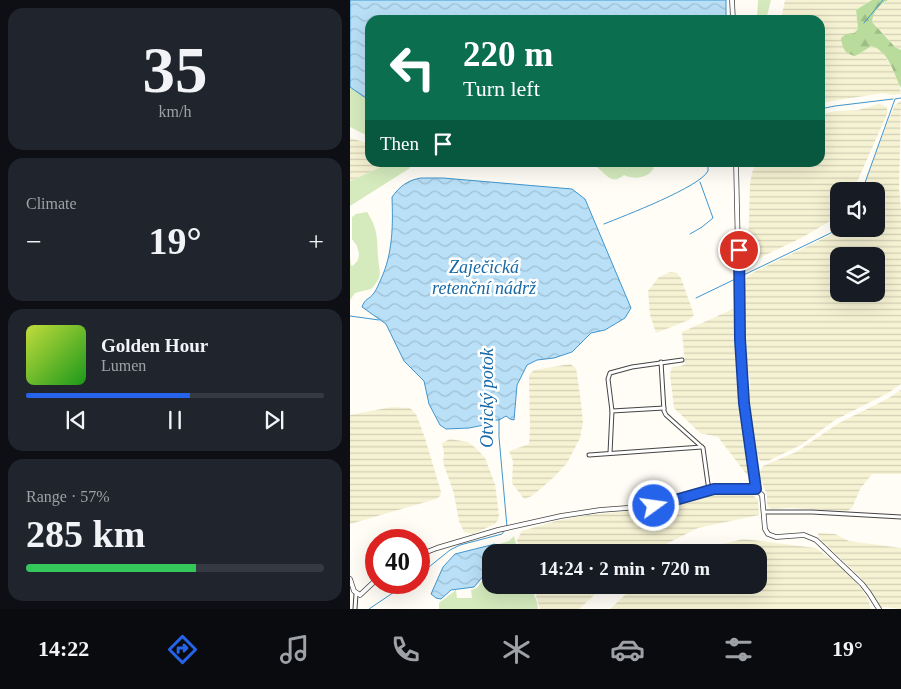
<!DOCTYPE html>
<html lang="en">
<head>
<meta charset="utf-8">
<style>
  :root { --surface:#171b24; --page:#20242c; --text:#f1f3f6; --muted:#9ea1a6; --line:#363941; --accent:#2563eb }
  body { margin:0; font-family:Georgia,serif; background:var(--page); color:var(--text); height:100vh; display:flex; flex-direction:column; font-size:19px; white-space:nowrap }
  * { box-sizing:border-box; margin:0 }
  p { font-size:16px; color:var(--muted) }
  .icon { flex:none; width:28px; height:28px; fill:none; stroke:currentColor; stroke-width:2; stroke-linecap:round; stroke-linejoin:round }
  .map { position:relative; flex:1; overflow:hidden }
  .panel { display:flex; flex-direction:column; gap:8px; padding:8px; background:#0d0f14; width:350px }
  .panel>* { flex:none }
  .hud { position:absolute; left:15px; top:15px; width:460px; height:152px; border-radius:15px; box-shadow:0 5px 20px #0002; background:#0b6e4f; color:#fff; overflow:hidden }
  .fabs { position:absolute; left:480px; top:182px; display:grid; gap:10px }
  .fabs a { display:grid; place-items:center; width:55px; height:55px; border-radius:10px; background:var(--surface); box-shadow:0 5px 20px #0002; font-size:25px }
  .speed { position:absolute; left:15px; top:529px; display:flex; gap:10px; font-size:25px; font-weight:700; text-align:center }
  .speed>* { display:grid; place-content:center; width:65px; height:65px; border-radius:50%; background:var(--surface); box-shadow:0 5px 20px #0002; line-height:1 }
  .speed .limit { border:8px solid #d22; background:#fff; color:#111 }
  .pin { position:absolute; display:grid; place-items:center; width:42px; height:42px; color:#fff; margin:-21px; border:2px solid #fff; border-radius:50%; box-shadow:0 1px 5px #0007 }
  .me { position:absolute; width:55px; margin:-28px; rotate:76deg; stroke-linejoin:round; filter:drop-shadow(0 0 4px #0008) }
  .turn { display:flex; align-items:center; gap:18px; height:105px; padding:0 15px; font-size:22px }
  .turn .icon { width:65px; height:65px; stroke-width:2.5 }
  .turn b { display:block; font-size:35px; line-height:42px }
  .then { display:flex; align-items:center; height:48px; padding:0 15px; background:#0003; gap:10px; font-size:19px }
  .big { font-size:38px; font-weight:700; line-height:1.1 }
  .panel .card { flex:1; display:flex; flex-direction:column; justify-content:center; gap:8px; min-width:0; padding:0 18px; border-radius:15px; background:var(--page) }
  .panel .dial { align-items:center; gap:0 }
  .dial b { font-size:65px; line-height:1 }
  .song { display:flex; align-items:center; gap:15px }
  .cover { width:60px; height:60px; border-radius:8px; background:linear-gradient(135deg,hsl(70 70% 55%),hsl(120 70% 35%)) }
  .played { height:5px; border-radius:2px; background:linear-gradient(90deg,var(--accent) 55%,var(--line) 55%) }
  .keys { display:flex; justify-content:space-around; direction:ltr }
  .heat { display:flex; justify-content:space-between; align-items:center; font-size:28px; direction:ltr }
  .charge { height:8px; border-radius:4px; background:linear-gradient(90deg,#34c759 57%,var(--line) 0) }
  .trip { position:absolute; left:132px; top:544px; width:285px; height:50px; border-radius:15px; background:var(--surface); box-shadow:0 5px 20px #0002; font-weight:700; line-height:50px; text-align:center }
  .dock { display:flex; height:80px; justify-content:space-around; align-items:center; background:#090b0e; color:var(--muted) }
  .dock .icon { width:35px; height:35px }
  .dock .current { color:var(--accent) }
  .dock b { font-size:22px; color:var(--text) }
  main { display:flex; flex:1; min-height:0 }
  .map>svg:first-child { display:block }
</style>
</head>
<body>
<main>
<section class="panel">
<div class="card dial"><b>35</b><p>km/h</p></div>
<div class="card"><p>Climate</p>
<div class="heat"><a>−</a><b class="big">19°</b><a>+</a></div>
</div>
<div class="card">
<div class="song"><i class="cover"></i><div><b>Golden Hour</b><p>Lumen</p></div></div>
<div class="played"></div>
<div class="keys"><svg class="icon" aria-label="previous" viewBox="0 0 24 24"><path d="M18 5L8 12l10 7zM5 5v14"/></svg><svg class="icon" aria-label="pause" viewBox="0 0 24 24"><path d="M8 5v14M16 5v14"/></svg><svg class="icon" aria-label="next" viewBox="0 0 24 24"><path d="M6 5l10 7-10 7zM19 5v14"/></svg></div>
</div>
<div class="card"><p>Range · 57%</p><b class="big">285 km</b><div class="charge"></div></div>
</section>
<div class="map">
<svg width="551" height="609" viewBox="0 0 551 609">
  <defs>
    <pattern id="farmland-rules" width="6" height="5" patternUnits="userSpaceOnUse" patternTransform="scale(1.25)"><rect width="6" height="5" fill="#f6f3d4"/><path d="M0 2.5h6" fill="none" stroke="#d2cfb5"/></pattern>
    <pattern id="forest-firs" width="22" height="20" patternUnits="userSpaceOnUse" patternTransform="scale(1.25)"><rect width="22" height="20" fill="#b9dc9c"/><path d="M5 1l3.5 6h-7zM16 11l3.5 6h-7z" fill="#9ebc85"/></pattern>
    <pattern id="water-waves" width="16" height="10" patternUnits="userSpaceOnUse" patternTransform="scale(1.25)"><rect width="16" height="10" fill="#b9e0f7"/><path d="M0 5q4-4 8 0t8 0" fill="none" stroke="#9ebfd3"/></pattern>
  </defs>
  <rect width="100%" height="100%" fill="#fffdf5"/>
  <g fill="url(#farmland-rules)" fill-rule="evenodd">
    <path d="M435 0H522L506 10 508 29 504 33 496 34 516 50 523 46 532 52 548 77 551 94 543 95 533 93 470 103V20H431Z"/>
    <path d="M538 0H551V50L545 47 522 22 523 15 527 9Z"/>
    <path d="M551 101 549 188 551 210V384L538 393 485 420 451 445 426 457 418 461H411L405 455 399 395 400 380 396 359 393 282 398 276 406 271 493 229H526L528 222 526 220V191H512L536 126 545 105ZM489 256H526V294H489Z"/>
    <path d="M529 104 537 107V114L503 191H489V216L451 238 407 259H402L398 254 400 184 402 173 406 163 470 162V114L488 111 508 110Z"/>
    <path d="M0 138 20 144V162L40 163 0 181Z"/>
    <path d="M320 272 327 273 331 278 344 315 339 320 306 333 300 315 298 291 309 277Z"/>
    <path d="M383 309 401 476 397 475 368 437 350 433 324 408 320 374 322 367 331 366 335 364 332 332Z"/>
    <path d="M220 364 226 368 230 395 233 422 230 438 217 463 204 477 182 496 174 499 162 483 163 461 159 451 179 444 180 427 179 375 184 370Z"/>
    <path d="M551 390V474H522L510 489 502 508 497 511 440 508 422 509 419 508 417 503V494L409 476 411 469 413 466 446 452 489 423 537 399Z"/>
    <path d="M42 407 60 408 66 414 75 438 91 492 90 496 86 499 0 524V415Z"/>
    <path d="M100 439 118 442 127 449 135 458 145 484 149 515 148 520 145 524 123 534 114 532 109 521 104 494 93 462 94 453 92 443Z"/>
    <path d="M366 493 402 494 408 500 409 515 348 528 300 552H171L167 540 172 531 206 521 238 515 309 508Z"/>
    <path d="M468 533 485 534 499 541 551 548V609L534 607 531 609 511 578 469 538Z"/>
    <path d="M394 539 466 548 491 567 511 588 517 597 521 609H260L286 585H409V552H344L368 545Z"/>
    <path d="M183 585H255L229 609H190Z"/>
  </g>
  <g fill="#d5ebbd">
    <path d="M408 0H421L416 20H407Z"/>
    <path d="M0 87 20 101V137L0 127Z"/>
    <path d="M40 163H59L60 168 0 206V181Z"/>
    <path d="M212 163H299L304 168C298 178 285 180 274 175 260 187 255 171 245 166L216 165Z"/>
    <path d="M17 212C28 229 27 238 28 257 29 272 34 276 21 289L5 293 0 300V257L1 265 3 266 8 260 9 254 7 246 2 239V217L6 214Z"/>
    <path d="M164 536 168 552H153L149 544 159 541Z"/>
    <path d="M141 569V585H180L187 602 188 609H89V603L106 590 107 598H122L121 590 127 588Z"/>
  </g>
  <path fill="url(#forest-firs)" d="M522 0H538C529 5 523 12 522 22L545 47 551 50V88C544 74 539 52 522 46L505 56C494 53 493 49 491 38L496 34 504 33 508 29 506 10Z"/>
  <g fill="url(#water-waves)" stroke="#3f96cf">
    <path d="M0 0H376V20H20V101L0 87Z"/>
    <path d="M71 178H93L222 189 235 199 281 308 275 318 255 330 241 333 222 352 204 358 187 360 177 365 167 385 164 420 160 419 156 416 149 420H143L139 424 119 428 96 429 90 425 79 404 74 381 54 361 36 324 12 307C15 298 19 300 24 293 27 289 29 283 31 279 43 253 43 225 42 197 50 186 58 180 71 178Z"/>
    <path d="M145 544 149 552H141V567L124 587 101 590 91 599 86 598 81 594 93 567 105 554Z"/>
  </g>
  <g fill="none" stroke-linecap="round" stroke-linejoin="round">
    <g stroke="#3f96cf" stroke-width="1">
      <path d="M514 23 533 0"/>
      <path d="M470 109 485 106 543 99"/>
      <path d="M512 191 545 99 551 98"/>
      <path d="M254 224C274 216 350 187 358 171V162"/>
      <path d="M340 234 352 227 363 218 350 182"/>
      <path d="M346 298 489 229"/>
      <path d="M0 316 29 320"/>
      <path d="M149 419V437L157 527"/>
      <path d="M69 575 100 550 110 545 152 534 155 530"/>
      <path d="M19 609 59 582"/>
    </g>
    <defs>
      <g id="minor">
        <path d="M311 362 314 411 316 415 353 448 358 484 362 490"/>
        <path d="M262 411 314 408"/>
        <path d="M260 453 262 411 258 379 260 373 282 367 332 360"/>
        <path d="M239 455 352 447"/>
        <path d="M414 512H462L551 517"/>
        <path d="M5 609 6 594"/>
      </g>
      <g id="tertiary">
        <path d="M382 0 383 20"/>
        <path d="M386 162 390 339 394 403 406 489 412 495 415 529 418 534 426 537 454 535 466 540 512 584 519 593 529 609"/>
        <path d="M69 555 87 548 148 530 211 516 250 510 304 506 364 489H406"/>
        <path d="M0 579 4 591 10 595 26 580"/>
      </g>
    </defs>
    <use href="#minor" stroke="#444" stroke-width="5"/>
    <use href="#tertiary" stroke="#444" stroke-width="5.5"/>
    <use href="#minor" stroke="#fff" stroke-width="3"/>
    <use href="#tertiary" stroke="#fff" stroke-width="4"/>
  </g>
  <g fill="none" stroke-linecap="round" stroke-linejoin="round">
    <defs>
      <path id="route" d="M304 506 364 489H406L394 403 390 339 389 250"/>
    </defs>
    <use href="#route" stroke="#184099" stroke-width="12"/>
    <use href="#route" stroke="#2563eb" stroke-width="9"/>
  </g>
  <g text-anchor="middle" dominant-baseline="central" stroke-width="5" stroke-linejoin="round" paint-order="stroke">
    <g font-size="18" font-style="italic" fill="#1768a6" stroke="#fff">
      <text x="134" y="267">Zaječická<tspan x="134" dy="21">retenční nádrž</tspan></text>
      <text transform="translate(137 398) rotate(-90)">Otvický potok</text>
    </g>
  </g>
</svg>
<div class="fabs">
<a><svg class="icon" aria-label="sound" viewBox="0 0 24 24"><path d="M4 9h4l5-4v14l-5-4H4zM17 9q2 3 0 6"/></svg></a>
<a><svg class="icon" aria-label="layers" viewBox="0 0 24 24"><path d="M12 4l9 5-9 5-9-5zM3 14l9 5 9-5"/></svg></a>
</div>
<div class="speed"><div class="limit">40</div></div>
<div class="pin" style="left:389px;top:250px;background:#d93025"><svg class="icon" aria-label="arrive" viewBox="0 0 24 24"><path d="M6 21V4h12l-3 4 3 4H6"/></svg></div>
<svg class="me" style="left:304px;top:506px" viewBox="-20 -20 40 40"><circle r="17" fill="#2563eb" stroke="#fff" stroke-width="3"/><path d="M0-11L8 9 0 5-8 9z" fill="#fff"/></svg>
<div class="trip">14:24 · 2 min · 720 m</div>
<div class="hud">
<div class="turn"><svg class="icon" aria-label="left" viewBox="0 0 24 24"><path d="M17 20v-9H6M10 6l-5 5 5 5"/></svg><div><b>220 m</b>Turn left</div></div>
<div class="then">Then<svg class="icon" aria-label="arrive" viewBox="0 0 24 24"><path d="M6 21V4h12l-3 4 3 4H6"/></svg></div>
</div>
</div>
</main>
<nav class="dock">
<b>14:22</b>
<svg class="icon current" aria-label="directions" viewBox="0 0 24 24"><path d="M12 3l9 9-9 9-9-9zM9 14v-3h6M13 9l2 2-2 2"/></svg>
<svg class="icon" aria-label="music" viewBox="0 0 24 24"><path d="M9 18V5l10-2v13"/><circle cx="6" cy="18" r="3"/><circle cx="16" cy="16" r="3"/></svg>
<svg class="icon" aria-label="phone" viewBox="0 0 24 24"><path d="M5 4h4l2 5-3 2q2 4 5 5l2-3 5 2v4C11 20 4 13 5 4z"/></svg>
<svg class="icon" aria-label="climate" viewBox="0 0 24 24"><path d="M12 3v18M4 7l16 10M4 17L20 7"/></svg>
<svg class="icon" aria-label="car" viewBox="0 0 24 24"><path d="M5 17H2v-5l4-1 3-4h7l3 4 3 1v5h-3M9 17h6M6 11h13"/><circle cx="7" cy="17" r="2"/><circle cx="17" cy="17" r="2"/></svg>
<svg class="icon" aria-label="filters" viewBox="0 0 24 24"><path d="M4 7h16M4 17h16"/><circle cx="9" cy="7" r="2"/><circle cx="15" cy="17" r="2"/></svg>
<b>19°</b>
</nav>
</body>
</html>
